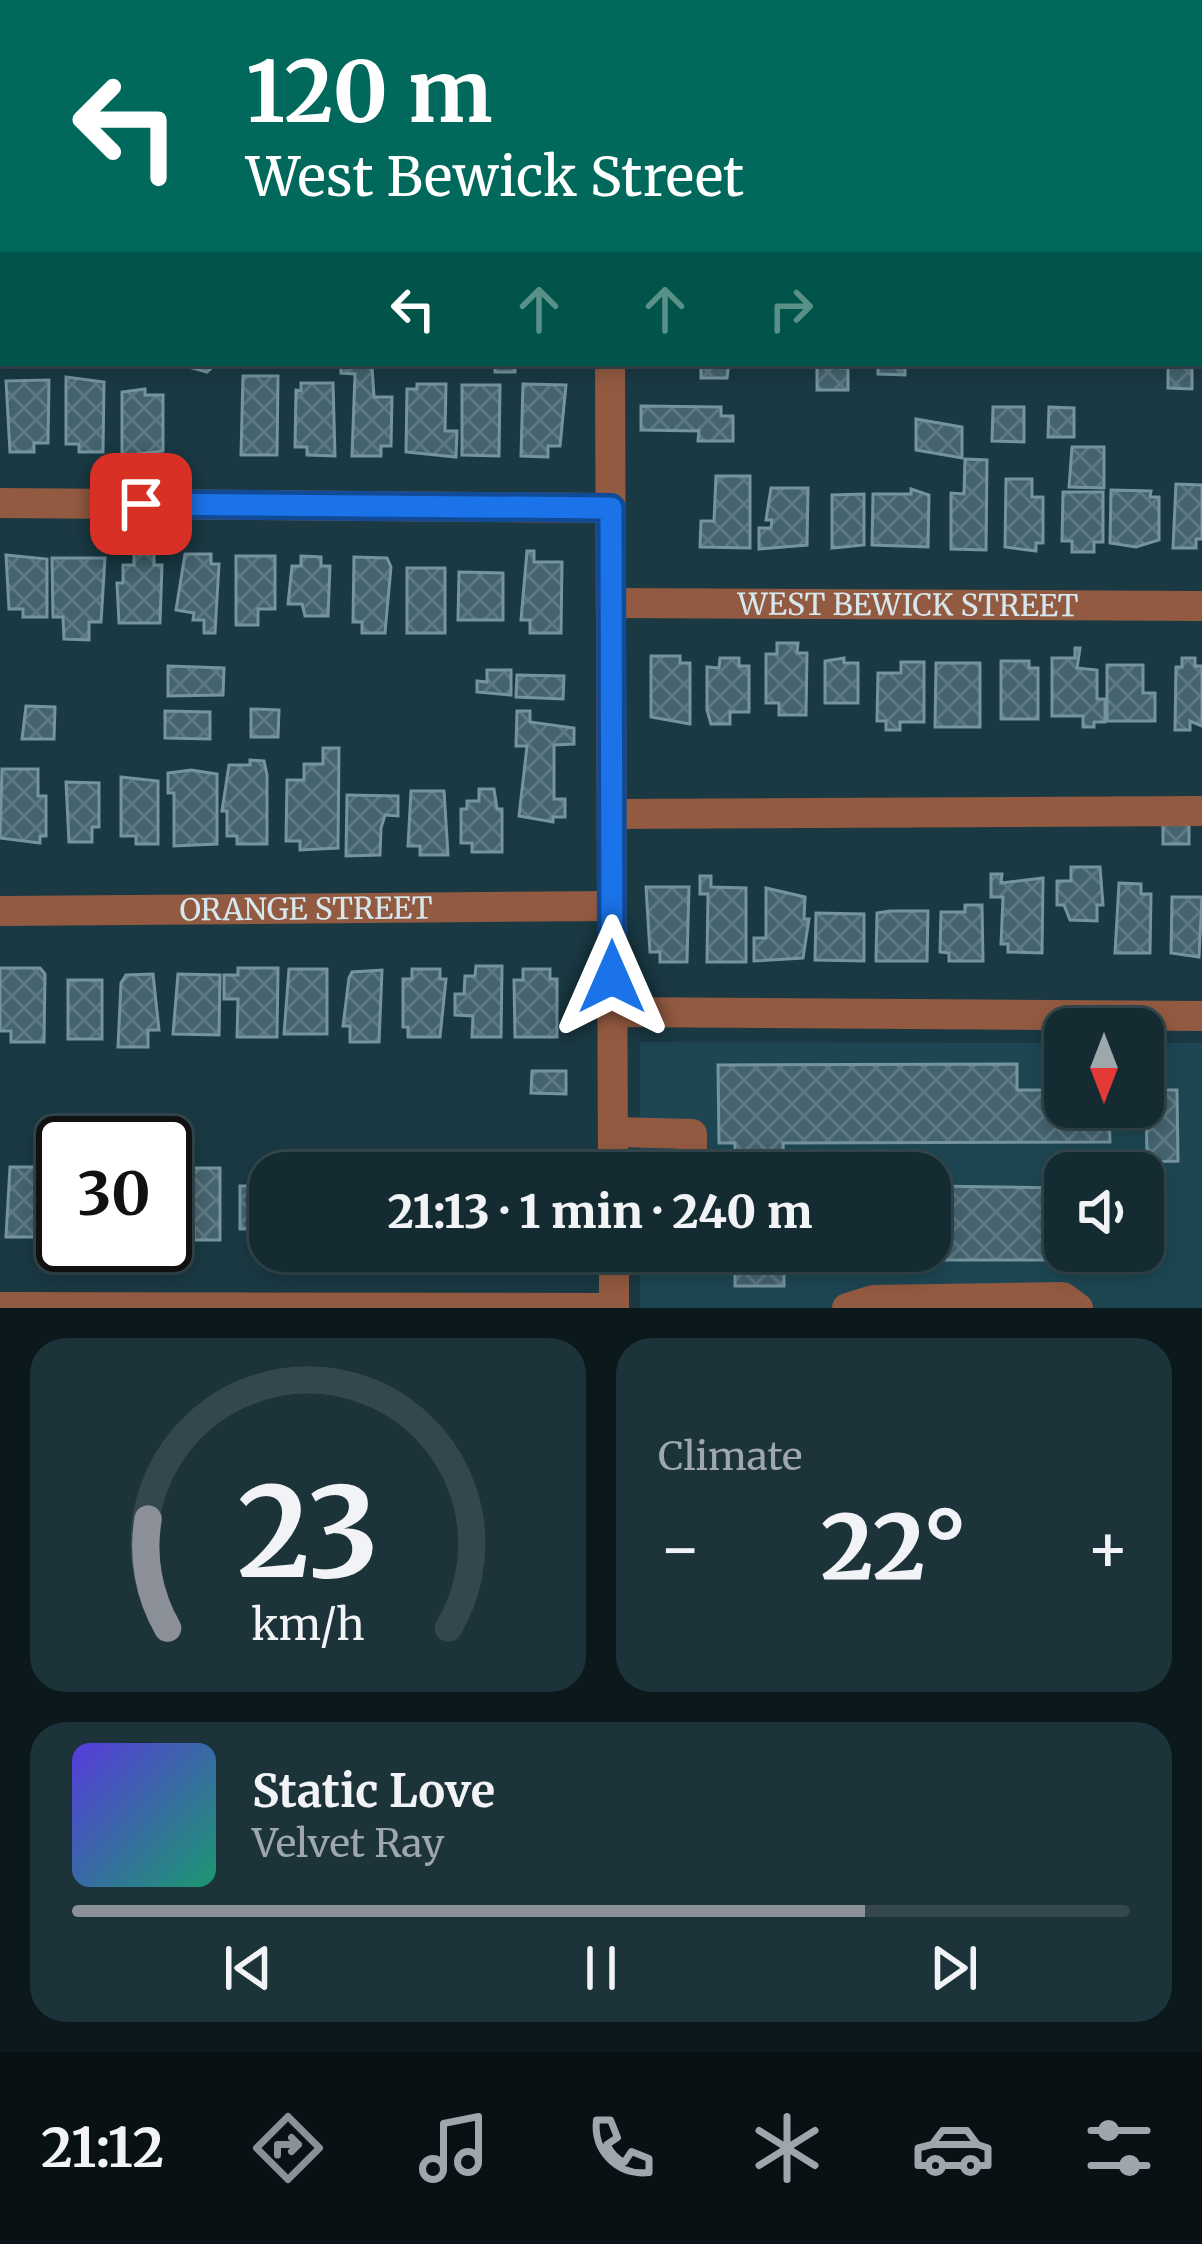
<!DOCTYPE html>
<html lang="en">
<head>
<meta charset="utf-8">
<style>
  :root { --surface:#142b32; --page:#1d333a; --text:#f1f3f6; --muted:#9da7ac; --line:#33474d; --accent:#8c9099 }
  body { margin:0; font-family:Merriweather,serif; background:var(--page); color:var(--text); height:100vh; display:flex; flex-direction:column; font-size:45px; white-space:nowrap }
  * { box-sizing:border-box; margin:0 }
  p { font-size:39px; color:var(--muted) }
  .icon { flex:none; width:66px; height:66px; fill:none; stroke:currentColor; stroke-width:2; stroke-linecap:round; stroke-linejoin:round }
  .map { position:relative; height:1308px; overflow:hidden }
  .drawer { display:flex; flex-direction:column; gap:30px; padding:30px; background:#0b181c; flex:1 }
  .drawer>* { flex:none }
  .hud { position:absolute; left:0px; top:0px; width:1203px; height:366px; box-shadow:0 6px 18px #0003,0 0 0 3px var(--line); background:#00695c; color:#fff; overflow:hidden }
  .needle { width:78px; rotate:180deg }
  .fabs { position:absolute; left:1044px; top:1008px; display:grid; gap:24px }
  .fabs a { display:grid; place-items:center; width:120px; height:120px; border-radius:24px; background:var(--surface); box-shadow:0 6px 18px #0003,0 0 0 3px var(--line); font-size:60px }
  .speed { position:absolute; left:36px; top:1116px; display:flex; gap:24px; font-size:60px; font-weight:700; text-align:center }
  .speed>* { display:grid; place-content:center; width:156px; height:156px; border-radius:50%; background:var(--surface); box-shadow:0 6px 18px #0003,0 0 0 3px var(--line); line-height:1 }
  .speed .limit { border:6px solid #111; border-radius:18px; background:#fff; color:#111 }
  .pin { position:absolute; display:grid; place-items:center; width:102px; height:102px; color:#fff; margin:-51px; border-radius:24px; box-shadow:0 6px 18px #0006 }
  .me { position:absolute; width:132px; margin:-66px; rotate:0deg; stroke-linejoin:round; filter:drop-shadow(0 0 9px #0008) }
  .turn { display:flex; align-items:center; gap:42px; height:252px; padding:0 48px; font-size:54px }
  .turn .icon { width:156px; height:156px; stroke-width:2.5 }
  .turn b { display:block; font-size:84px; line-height:102px }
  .lanes { display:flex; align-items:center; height:114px; padding:0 48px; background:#0003; justify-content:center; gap:60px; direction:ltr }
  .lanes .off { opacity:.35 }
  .big { font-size:90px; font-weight:800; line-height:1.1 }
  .drawer .card { flex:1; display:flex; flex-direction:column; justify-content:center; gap:18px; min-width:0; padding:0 42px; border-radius:36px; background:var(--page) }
  .drawer .dial { align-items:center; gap:0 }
  .dial svg { height:312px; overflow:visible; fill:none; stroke:var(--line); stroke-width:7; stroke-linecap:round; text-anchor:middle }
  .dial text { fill:var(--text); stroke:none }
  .song { display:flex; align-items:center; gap:36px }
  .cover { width:144px; height:144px; border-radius:18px; background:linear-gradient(135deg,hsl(250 70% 55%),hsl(160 70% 35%)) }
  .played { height:12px; border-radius:6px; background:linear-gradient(90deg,var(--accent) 75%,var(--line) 75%) }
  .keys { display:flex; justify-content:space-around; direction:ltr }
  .heat { display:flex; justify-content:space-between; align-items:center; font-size:66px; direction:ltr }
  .drawer .tiles { flex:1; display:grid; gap:30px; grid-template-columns:1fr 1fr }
  .card:last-child { grid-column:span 2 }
  .trip { position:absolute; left:249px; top:1152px; width:702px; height:120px; border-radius:36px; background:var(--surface); box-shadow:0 6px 18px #0003,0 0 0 3px var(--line); font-weight:800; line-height:120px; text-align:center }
  .tab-bar { display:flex; height:192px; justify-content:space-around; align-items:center; background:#081114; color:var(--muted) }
  .tab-bar .icon { width:84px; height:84px }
  .tab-bar .current { color:var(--accent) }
  .tab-bar b { font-size:54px; color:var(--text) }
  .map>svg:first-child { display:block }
</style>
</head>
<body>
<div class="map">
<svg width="1202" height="1308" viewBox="0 0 1202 1308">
  <defs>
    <pattern id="building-cross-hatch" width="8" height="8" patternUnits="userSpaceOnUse" patternTransform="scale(3)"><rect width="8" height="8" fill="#44636e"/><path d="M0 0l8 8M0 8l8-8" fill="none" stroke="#5e7983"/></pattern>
  </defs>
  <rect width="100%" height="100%" fill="#1a3943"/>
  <path fill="#1d4652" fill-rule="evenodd" d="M640 1042 1065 1043V1107H1143V1043H1202V1308H640V1251H930V1173H640ZM1065 1173H1143V1251H1065Z"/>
  <g fill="url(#building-cross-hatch)" stroke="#7494a0" stroke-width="3">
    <path d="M3 0H48V3H3L2 23Z"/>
    <rect x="343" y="0" width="51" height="3"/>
    <rect x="519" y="0" width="48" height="3"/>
    <path d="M217 363 207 372 178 364V363Z"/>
    <path d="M341 363 372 367 374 397H392L391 446H381V456H352L355 374 341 373Z"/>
    <rect x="495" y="363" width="20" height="9"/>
    <path d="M701 363H729L727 378H701Z"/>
    <path d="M878 363H905V375L878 374Z"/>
    <path d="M1168 363H1192V389L1168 388Z"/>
    <path d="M817 367 848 368V390H817Z"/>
    <path d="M243 376H278L277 455H241Z"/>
    <path d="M66 377 104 382 103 452H79V444H66Z"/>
    <path d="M49 380 48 443H34V452H10L6 381Z"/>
    <path d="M301 383H333L335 456 307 455V447H295L296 390 301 391Z"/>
    <path d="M417 384H446L445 431H457L456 457 406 452 407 389H417Z"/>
    <path d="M523 384 566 385 560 446H548V457L521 456Z"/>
    <path d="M462 385H500L499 456 462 455Z"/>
    <path d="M145 389V395H163V451L122 456V392Z"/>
    <path d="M641 406 721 407V416H733V441H698L699 431 641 430Z"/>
    <path d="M993 407H1024V442L992 441Z"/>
    <path d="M1049 407 1074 408V437H1048Z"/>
    <path d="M916 419 962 427V458L916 450Z"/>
    <path d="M1072 447H1104V488L1069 487Z"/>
    <path d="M965 459 987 460 986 550 951 549V493L964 494Z"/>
    <path d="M716 476H750V548L700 547 701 521H714Z"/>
    <path d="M1006 479H1032V497H1043V543H1036V551L1005 547Z"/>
    <path d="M1176 484 1202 485V539H1196V548H1173Z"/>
    <path d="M771 488H808L807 545 759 549V528H771L772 520H766Z"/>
    <path d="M911 489 929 495 928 547 872 545 873 494H911Z"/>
    <path d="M1111 490 1151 491 1150 497H1159V540L1136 547 1110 543Z"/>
    <path d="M1063 492H1103V542H1094V552H1072V541H1062Z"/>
    <path d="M864 494V545L832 548V495Z"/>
    <path d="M527 551H534V562H562L561 633H530V620H521Z"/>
    <path d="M134 554H154V565H162L160 623H119L117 583H123V565H134Z"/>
    <path d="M185 554H211V564H219L215 633H204V620H193L194 613 176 610Z"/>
    <path d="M6 555 47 559V617H23V609H9Z"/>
    <path d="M236 556H275V609H258V625H236Z"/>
    <path d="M301 556 321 557V566H330L328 616H305L302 604H288L292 566H301Z"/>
    <path d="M354 557 387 558 391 567 385 633H362V622H353Z"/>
    <path d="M52 558H105L101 622H89V640L64 639 63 617H53Z"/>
    <rect x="407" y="568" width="38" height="65"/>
    <path d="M459 572 503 573V620H458Z"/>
    <path d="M777 643H798L797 653H807L806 715H779V703H766V654H777Z"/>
    <path d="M1075 648H1080L1077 668 1097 670V699H1105V722H1094V727H1083V716H1052V658H1075Z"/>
    <path d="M651 656H680V663H690V724L651 717Z"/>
    <path d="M720 658H739V666H749V712H730V724H711L707 710V667L719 668Z"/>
    <path d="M844 658V663H858V703H825V661Z"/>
    <path d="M1182 658H1195V666H1202V726L1190 721V730H1175L1176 667H1182Z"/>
    <path d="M1001 661H1029V668H1038V719H1001Z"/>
    <path d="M901 662H924V722H900V730H886V721H877L878 673H901Z"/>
    <path d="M936 663H980V727H935Z"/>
    <path d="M1107 665H1143V693H1155V721H1107Z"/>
    <path d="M168 666 224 668 223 695 168 696Z"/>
    <path d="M487 670H511V695L477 692V681L487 682Z"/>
    <path d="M517 675 564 676 563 699 516 697Z"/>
    <path d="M26 706 55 707 54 739H22Z"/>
    <path d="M251 709 279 710 278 737H251Z"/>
    <path d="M165 711 210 712V739L165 738Z"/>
    <path d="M517 711H530V722L574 728V744L554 745V799H565V817H553V822L519 816 527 746H516Z"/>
    <path d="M323 748H339L338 848 300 850V841H286L287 780H304V764H323Z"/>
    <path d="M250 760 264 761 267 775V844H237V836H227V811H222L229 765H250Z"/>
    <path d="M2 769H38V796H46V836H40V843L0 838Z"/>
    <path d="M191 770 217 774V844L174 846V793H168V773Z"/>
    <path d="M121 777 158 781V844H136V836H121Z"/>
    <path d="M66 782 99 783V827H92V842H69Z"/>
    <path d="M479 789H494L497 809H502V852H472V843H461V809H467V801H479Z"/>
    <path d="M411 791H444L448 855H420V846H408Z"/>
    <path d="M347 795 398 796V816L385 815 381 828 380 855 346 856Z"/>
    <path d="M1163 815 1189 816V844H1163Z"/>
    <path d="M1071 867H1100L1103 905H1097V921L1070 920 1064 905H1057V881H1071Z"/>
    <path d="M991 874H1002L1001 883 1043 878 1042 953 1008 952V944H1001L1003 897H991Z"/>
    <path d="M700 876H711V887L746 888V962H707L708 894H700Z"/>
    <path d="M1119 883 1141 884V894H1151L1150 953H1115Z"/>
    <path d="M646 887H689L687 962H660V952H650Z"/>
    <path d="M766 888 805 897 804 919H809L803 958 754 961V938H766Z"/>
    <path d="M1172 897H1202L1199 957 1171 953Z"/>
    <path d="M965 905H982L983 961H949V953L940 952 941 912H965Z"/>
    <path d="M890 911H928L927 961H876L877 913Z"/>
    <path d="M816 913 864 914V961L815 960Z"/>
    <path d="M476 966H502L501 1037H472L473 1016 455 1015V994H464L465 976H475Z"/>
    <path d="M0 968H40L45 974 44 1042H11V1031H0Z"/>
    <path d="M238 968H278L277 1037H237L238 999H224V975H238Z"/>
    <path d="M289 969H327V1034H284Z"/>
    <path d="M412 969H440V979H446L440 1037H408V1027H403V979H412Z"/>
    <path d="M523 969H550V979H557V1037H515L514 980H523Z"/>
    <path d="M382 970 379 1042H350V1026H343L349 978 352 972Z"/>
    <path d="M153 974 159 1030H148V1047H118L121 983 126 975Z"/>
    <path d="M178 974 220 975 219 1035 173 1034Z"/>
    <rect x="68" y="980" width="34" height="59"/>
    <path d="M1017 1064V1090H1065V1107H1109L1110 1142 783 1143 784 1173H735V1143H719L718 1065Z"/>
    <path d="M532 1071H566V1094L531 1093Z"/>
    <path d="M1146 1090H1177L1178 1161 1147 1162Z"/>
    <path d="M402 1161H452L451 1173H402Z"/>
    <path d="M10 1167H40L44 1237H6Z"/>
    <rect x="463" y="1167" width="44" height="6"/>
    <path d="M181 1168H220V1240H194V1231H181Z"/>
    <path d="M240 1186H270V1239H252V1229H240Z"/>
    <path d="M930 1186 1065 1188V1251H1104V1260H819V1251H930Z"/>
    <path d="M1161 1188V1260H1130V1251H1143V1189Z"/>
    <rect x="735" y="1251" width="49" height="35"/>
  </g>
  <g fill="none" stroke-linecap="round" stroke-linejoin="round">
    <g stroke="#925a40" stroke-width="30">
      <path d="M609 0V3"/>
      <path d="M0 99H3"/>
      <path d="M1200 193H1202"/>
      <path d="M610 363 613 1173"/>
      <path d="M0 503 611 508"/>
      <path id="s1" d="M611 603 1202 606"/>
      <path d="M612 814 1202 811"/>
      <path id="s2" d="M0 911 612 906"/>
      <path d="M613 1012 1202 1016"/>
      <path d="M613 1132 692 1134V1173"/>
      <path d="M0 1307 614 1308V1251"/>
      <path d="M847 1308 873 1300 1063 1297 1078 1308"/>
    </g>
  </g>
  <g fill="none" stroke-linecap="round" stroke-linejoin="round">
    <defs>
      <path id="route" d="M141 504 611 508 612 977"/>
    </defs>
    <use href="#route" stroke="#114b97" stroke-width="30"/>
    <use href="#route" stroke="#1a73e8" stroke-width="21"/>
  </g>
  <g text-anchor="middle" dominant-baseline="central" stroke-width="12" stroke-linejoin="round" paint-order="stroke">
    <g font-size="30" fill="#d6e7ed" stroke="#1a3943">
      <text stroke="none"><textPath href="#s1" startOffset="297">WEST BEWICK STREET</textPath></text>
      <text stroke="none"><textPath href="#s2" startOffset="306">ORANGE STREET</textPath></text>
    </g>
  </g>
</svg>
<div class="fabs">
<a><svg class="needle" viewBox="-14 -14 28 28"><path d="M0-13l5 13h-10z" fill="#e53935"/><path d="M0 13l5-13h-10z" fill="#9da7ac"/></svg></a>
<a><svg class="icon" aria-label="sound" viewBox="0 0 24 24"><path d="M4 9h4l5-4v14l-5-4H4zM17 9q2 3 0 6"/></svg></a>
</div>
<div class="speed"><div class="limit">30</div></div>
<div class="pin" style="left:141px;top:504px;background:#d93025"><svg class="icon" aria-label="arrive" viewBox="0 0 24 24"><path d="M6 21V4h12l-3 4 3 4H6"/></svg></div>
<svg class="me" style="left:612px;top:977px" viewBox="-20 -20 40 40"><path d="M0-17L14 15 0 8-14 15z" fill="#1a73e8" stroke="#fff" stroke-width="4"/></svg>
<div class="trip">21:13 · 1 min · 240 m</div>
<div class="hud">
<div class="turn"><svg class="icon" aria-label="left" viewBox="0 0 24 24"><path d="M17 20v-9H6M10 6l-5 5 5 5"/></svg><div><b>120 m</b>West Bewick Street</div></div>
<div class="lanes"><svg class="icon" aria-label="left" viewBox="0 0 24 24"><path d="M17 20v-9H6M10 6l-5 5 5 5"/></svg><svg class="icon off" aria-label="ahead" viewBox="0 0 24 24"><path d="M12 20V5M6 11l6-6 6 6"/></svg><svg class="icon off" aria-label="ahead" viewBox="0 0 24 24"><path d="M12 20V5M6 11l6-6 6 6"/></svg><svg class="icon off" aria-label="right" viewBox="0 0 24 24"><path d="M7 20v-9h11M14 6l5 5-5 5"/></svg></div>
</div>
</div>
<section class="drawer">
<div class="tiles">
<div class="card dial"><svg viewBox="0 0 100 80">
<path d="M14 69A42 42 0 1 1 86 69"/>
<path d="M14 69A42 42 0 0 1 9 41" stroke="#8c9099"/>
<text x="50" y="56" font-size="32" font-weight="700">23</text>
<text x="50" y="72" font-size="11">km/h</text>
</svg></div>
<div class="card"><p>Climate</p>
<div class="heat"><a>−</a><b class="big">22°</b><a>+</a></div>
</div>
<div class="card">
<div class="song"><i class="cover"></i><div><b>Static Love</b><p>Velvet Ray</p></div></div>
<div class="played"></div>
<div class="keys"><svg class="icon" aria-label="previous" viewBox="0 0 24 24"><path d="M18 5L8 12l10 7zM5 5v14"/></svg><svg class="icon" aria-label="pause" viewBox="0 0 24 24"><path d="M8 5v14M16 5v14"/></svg><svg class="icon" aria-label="next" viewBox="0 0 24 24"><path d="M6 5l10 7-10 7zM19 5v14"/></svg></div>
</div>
</div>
</section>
<nav class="tab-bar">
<b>21:12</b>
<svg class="icon current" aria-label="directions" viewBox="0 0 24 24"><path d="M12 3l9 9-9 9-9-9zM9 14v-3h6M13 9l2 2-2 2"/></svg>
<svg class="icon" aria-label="music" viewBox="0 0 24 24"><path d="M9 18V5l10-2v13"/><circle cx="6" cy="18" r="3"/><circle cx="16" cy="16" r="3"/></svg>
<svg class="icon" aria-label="phone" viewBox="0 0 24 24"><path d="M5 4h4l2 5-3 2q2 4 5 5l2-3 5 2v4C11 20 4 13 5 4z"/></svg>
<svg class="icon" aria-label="climate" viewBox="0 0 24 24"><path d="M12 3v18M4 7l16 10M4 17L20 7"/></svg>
<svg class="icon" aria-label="car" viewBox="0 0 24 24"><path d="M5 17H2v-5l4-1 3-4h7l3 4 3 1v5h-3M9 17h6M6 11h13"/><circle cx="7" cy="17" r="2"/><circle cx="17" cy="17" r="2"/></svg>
<svg class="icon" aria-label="filters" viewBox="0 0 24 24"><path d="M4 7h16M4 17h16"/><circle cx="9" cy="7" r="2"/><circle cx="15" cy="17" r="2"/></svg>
</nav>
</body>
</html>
